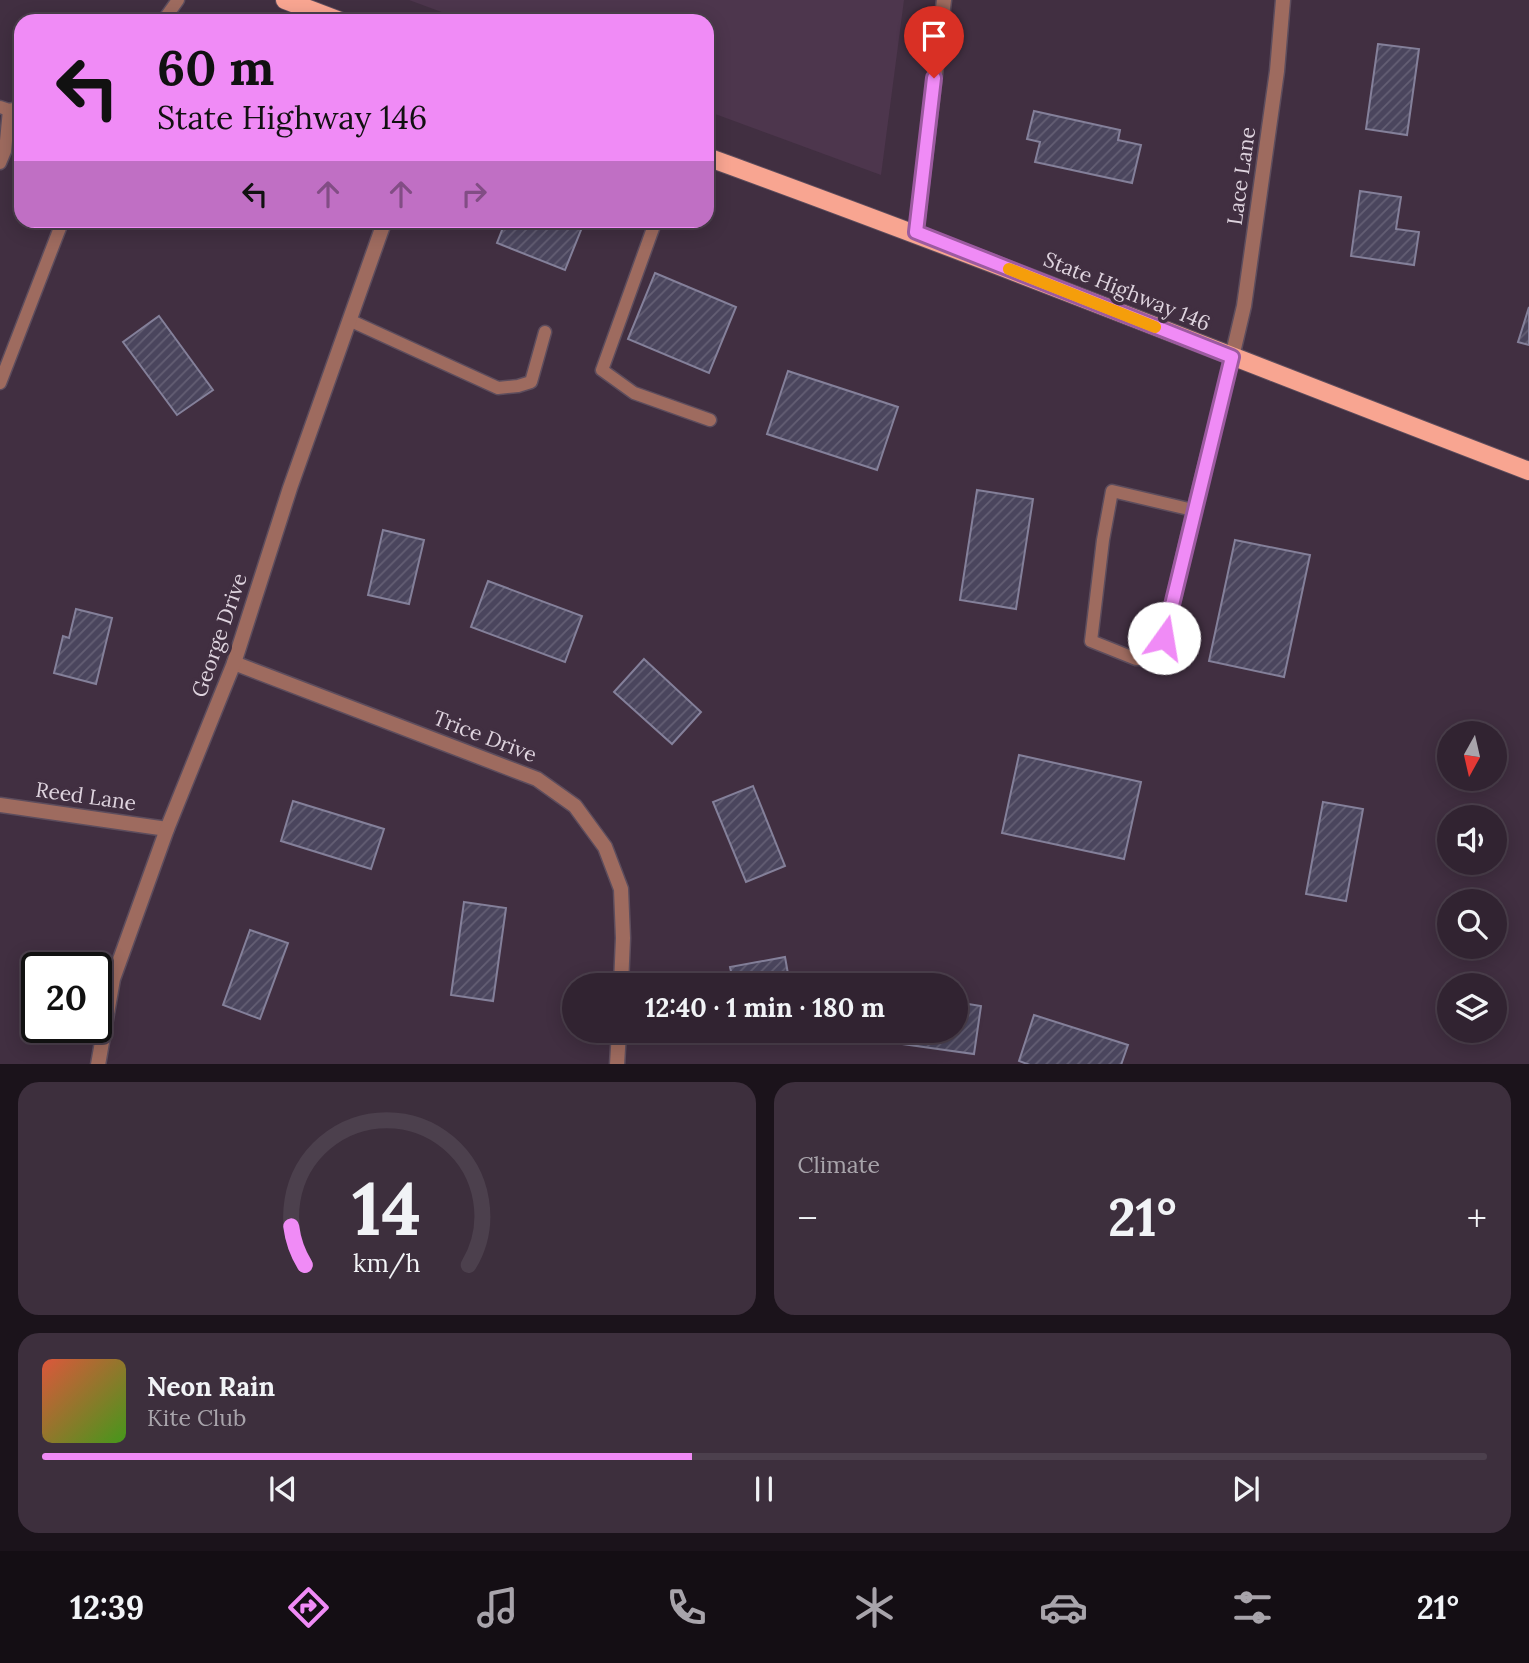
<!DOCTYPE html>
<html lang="en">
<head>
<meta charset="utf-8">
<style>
  :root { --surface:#312331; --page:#3d2f3d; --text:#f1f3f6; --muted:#a8a4ab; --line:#4c404d; --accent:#f08bf6 }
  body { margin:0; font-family:Lora,serif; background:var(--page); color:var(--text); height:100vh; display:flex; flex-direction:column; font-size:26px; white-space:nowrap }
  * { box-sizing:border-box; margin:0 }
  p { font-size:23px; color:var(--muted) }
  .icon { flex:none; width:38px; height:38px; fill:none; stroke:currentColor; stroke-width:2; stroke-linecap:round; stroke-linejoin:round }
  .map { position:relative; height:1064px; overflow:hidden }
  .panel { display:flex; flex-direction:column; gap:18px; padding:18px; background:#1b131b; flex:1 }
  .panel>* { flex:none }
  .banner { position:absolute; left:14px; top:14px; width:700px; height:214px; border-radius:21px; box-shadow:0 4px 18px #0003,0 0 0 2px var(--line); background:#f08bf6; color:#111; overflow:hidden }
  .needle { width:46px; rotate:188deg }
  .buttons { position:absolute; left:1437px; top:721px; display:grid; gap:14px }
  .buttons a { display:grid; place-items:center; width:70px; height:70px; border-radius:50%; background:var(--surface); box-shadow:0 4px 18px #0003,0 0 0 2px var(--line); font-size:35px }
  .speed { position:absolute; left:21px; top:952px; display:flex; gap:14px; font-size:35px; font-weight:700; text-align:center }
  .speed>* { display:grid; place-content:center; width:91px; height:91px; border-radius:50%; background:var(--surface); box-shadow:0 4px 18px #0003,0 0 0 2px var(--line); line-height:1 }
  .speed .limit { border:4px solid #111; border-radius:10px; background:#fff; color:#111 }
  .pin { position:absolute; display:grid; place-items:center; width:60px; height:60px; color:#fff; margin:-72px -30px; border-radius:50% 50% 50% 0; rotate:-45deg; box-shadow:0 0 7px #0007 }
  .pin .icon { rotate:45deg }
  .me { position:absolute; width:77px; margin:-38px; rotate:13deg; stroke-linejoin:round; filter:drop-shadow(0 0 5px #0008) }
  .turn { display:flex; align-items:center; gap:24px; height:147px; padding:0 28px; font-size:32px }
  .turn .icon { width:91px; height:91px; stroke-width:2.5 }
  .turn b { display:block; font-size:49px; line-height:60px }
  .lanes { display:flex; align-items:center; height:66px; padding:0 28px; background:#0003; justify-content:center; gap:35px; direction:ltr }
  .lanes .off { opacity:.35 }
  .big { font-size:52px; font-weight:800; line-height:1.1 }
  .panel .widget { flex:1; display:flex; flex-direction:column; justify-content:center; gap:10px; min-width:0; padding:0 24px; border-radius:21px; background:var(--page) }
  .panel .dial { align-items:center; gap:0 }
  .dial svg { height:182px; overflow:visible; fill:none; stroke:var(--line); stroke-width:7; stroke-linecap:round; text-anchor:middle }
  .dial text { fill:var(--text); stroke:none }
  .song { display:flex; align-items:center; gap:21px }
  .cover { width:84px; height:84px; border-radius:10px; background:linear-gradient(135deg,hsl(10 70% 55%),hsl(100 70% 35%)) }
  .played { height:7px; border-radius:4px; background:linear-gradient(90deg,var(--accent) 45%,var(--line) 45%) }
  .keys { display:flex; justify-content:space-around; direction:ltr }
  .heat { display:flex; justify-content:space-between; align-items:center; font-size:38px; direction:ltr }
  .panel .tiles { flex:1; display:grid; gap:18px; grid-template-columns:1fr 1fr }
  .widget:last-child { grid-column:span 2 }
  .trip { position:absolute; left:562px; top:973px; width:406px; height:70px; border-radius:35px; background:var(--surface); box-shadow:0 4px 18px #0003,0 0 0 2px var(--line); font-weight:800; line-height:70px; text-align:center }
  .dock { display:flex; height:112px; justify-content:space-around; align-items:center; background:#140e14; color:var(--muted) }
  .dock .icon { width:49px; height:49px }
  .dock .selected { color:var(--accent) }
  .dock b { font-size:32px; color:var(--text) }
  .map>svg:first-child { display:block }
</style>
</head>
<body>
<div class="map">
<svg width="1529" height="1065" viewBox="0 0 1529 1065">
  <defs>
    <pattern id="building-hatch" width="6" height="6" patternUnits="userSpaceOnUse" patternTransform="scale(1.75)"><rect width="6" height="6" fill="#4a455d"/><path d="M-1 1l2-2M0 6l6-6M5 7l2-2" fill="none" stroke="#645f74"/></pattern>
  </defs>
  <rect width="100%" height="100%" fill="#412f41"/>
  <path fill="#4d364d" d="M409 0H904L881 175 707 111V21H466Z"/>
  <g fill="url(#building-hatch)" stroke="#84809a" stroke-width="2">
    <path d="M1378 44 1419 49 1407 135 1366 129Z"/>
    <path d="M1034 111 1120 130 1118 140 1141 145 1132 183 1035 162 1040 142 1027 139Z"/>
    <path d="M1360 191 1401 197 1396 229 1419 232 1414 265 1351 256Z"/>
    <path d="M506 220H585L565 270 497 243Z"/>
    <path d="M655 273 736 307 709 373 628 339Z"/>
    <path d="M1529 307V345L1518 342Z"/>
    <path d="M159 316 213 390 177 415 123 342Z"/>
    <path d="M788 371 898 407 877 470 767 434Z"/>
    <path d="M977 490 1033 499 1016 609 960 600Z"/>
    <path d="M383 530 424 540 409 604 368 595Z"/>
    <path d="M1235 540 1310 555 1284 677 1209 661Z"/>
    <path d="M488 581 582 616 565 662 471 627Z"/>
    <path d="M76 609 112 618 96 684 54 673 63 636 69 638Z"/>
    <path d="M644 659 701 712 672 744 614 692Z"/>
    <path d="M1019 755 1141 782 1124 859 1002 833Z"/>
    <path d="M753 786 785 866 746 882 713 802Z"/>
    <path d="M293 801 384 829 371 869 281 841Z"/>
    <path d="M1323 802 1363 809 1346 901 1306 894Z"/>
    <path d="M464 902 506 908 493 1001 451 995Z"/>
    <path d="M250 930 288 943 260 1019 223 1005Z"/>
    <path d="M785 957 790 985H734L730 967Z"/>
    <path d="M956 1002 981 1006 974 1054 866 1039 868 1031H956Z"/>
    <path d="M1034 1015 1128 1045 1121 1065H1030L1019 1061Z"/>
  </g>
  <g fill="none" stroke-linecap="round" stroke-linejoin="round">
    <defs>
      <g id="lane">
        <path d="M163 21 178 0"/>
        <path d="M0 107 9 110 21 107"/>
        <path d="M0 163 5 151 9 110"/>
        <path d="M656 220 602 370 634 393 710 420"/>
        <path d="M349 320 498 388 518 386 531 382 545 332"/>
        <path d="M0 383 63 220"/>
        <path d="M1193 510 1112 491 1103 540 1091 641 1136 659H1159L1193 510 1232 357"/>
      </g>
      <g id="street">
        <path d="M916 232 944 0"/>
        <path d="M1232 357 1244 306 1277 71 1283 0"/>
        <path d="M234 663 537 779 575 806 605 847 621 889 623 938 621 985"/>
        <path d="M0 805 167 829"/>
        <path d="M98 1065 113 979 167 829 234 663 290 488 385 220"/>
        <path d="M617 1065 619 1031"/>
      </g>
      <g id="primary">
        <path d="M285 0 340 21"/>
        <path d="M707 157C983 257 1255 366 1529 471"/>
      </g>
    </defs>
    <use href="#lane" stroke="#5d4d5d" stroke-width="15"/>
    <use href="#street" stroke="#5d4d5d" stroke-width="17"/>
    <use href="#primary" stroke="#5d4d5d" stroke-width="20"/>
    <use href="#lane" stroke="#9e6b5f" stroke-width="12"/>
    <use href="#street" stroke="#9e6b5f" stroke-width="14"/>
    <use href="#primary" stroke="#f8a591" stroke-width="18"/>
  </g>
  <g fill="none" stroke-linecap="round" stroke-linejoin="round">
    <defs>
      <path id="route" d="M934 78 916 232 1232 357 1164 638"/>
    </defs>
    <use href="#route" stroke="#9c5aa0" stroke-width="18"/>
    <use href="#route" stroke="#f08bf6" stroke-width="12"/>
    <path stroke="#f59e0b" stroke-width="12" d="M1009 269 1155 327"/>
  </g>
  <g text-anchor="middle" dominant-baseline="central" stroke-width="7" stroke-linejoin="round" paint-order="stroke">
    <g font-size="21" fill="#ded3de" stroke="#412f41">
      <text transform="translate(1241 176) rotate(-82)">Lace Lane</text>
      <text transform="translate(1127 291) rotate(22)">State Highway 146</text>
      <text transform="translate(219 635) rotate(-71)">George Drive</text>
      <text transform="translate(485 736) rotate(21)">Trice Drive</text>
      <text transform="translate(86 796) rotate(8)">Reed Lane</text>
    </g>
  </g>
</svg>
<div class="buttons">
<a><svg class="needle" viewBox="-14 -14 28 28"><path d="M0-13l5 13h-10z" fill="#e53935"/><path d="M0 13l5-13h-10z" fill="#a8a4ab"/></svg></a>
<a><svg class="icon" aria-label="sound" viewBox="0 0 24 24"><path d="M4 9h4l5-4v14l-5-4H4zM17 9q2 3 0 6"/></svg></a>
<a><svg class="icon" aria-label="search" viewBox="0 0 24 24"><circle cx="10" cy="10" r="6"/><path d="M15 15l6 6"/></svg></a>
<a><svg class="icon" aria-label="layers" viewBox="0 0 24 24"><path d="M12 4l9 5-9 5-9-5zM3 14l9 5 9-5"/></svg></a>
</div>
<div class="speed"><div class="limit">20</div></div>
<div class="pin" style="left:934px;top:78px;background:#d93025"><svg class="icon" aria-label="arrive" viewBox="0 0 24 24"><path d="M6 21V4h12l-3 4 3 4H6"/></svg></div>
<svg class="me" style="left:1164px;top:638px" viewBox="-20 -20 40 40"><circle r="19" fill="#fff"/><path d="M0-13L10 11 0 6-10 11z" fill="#f08bf6"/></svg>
<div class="trip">12:40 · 1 min · 180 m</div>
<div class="banner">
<div class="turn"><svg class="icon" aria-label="left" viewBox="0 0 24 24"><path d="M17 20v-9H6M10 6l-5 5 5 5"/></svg><div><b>60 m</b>State Highway 146</div></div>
<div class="lanes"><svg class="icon" aria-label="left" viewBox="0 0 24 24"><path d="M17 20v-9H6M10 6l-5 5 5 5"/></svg><svg class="icon off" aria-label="ahead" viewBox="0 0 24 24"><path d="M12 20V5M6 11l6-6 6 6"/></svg><svg class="icon off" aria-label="ahead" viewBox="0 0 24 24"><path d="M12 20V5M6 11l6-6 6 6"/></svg><svg class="icon off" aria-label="right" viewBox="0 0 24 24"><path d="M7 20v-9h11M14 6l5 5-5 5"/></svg></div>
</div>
</div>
<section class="panel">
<div class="tiles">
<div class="widget dial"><svg viewBox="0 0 100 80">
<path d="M14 69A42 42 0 1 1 86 69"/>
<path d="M14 69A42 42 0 0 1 8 52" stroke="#f08bf6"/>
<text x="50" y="56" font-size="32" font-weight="700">14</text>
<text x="50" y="72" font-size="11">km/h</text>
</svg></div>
<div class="widget"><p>Climate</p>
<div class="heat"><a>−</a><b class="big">21°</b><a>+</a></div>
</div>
<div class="widget">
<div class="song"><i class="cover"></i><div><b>Neon Rain</b><p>Kite Club</p></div></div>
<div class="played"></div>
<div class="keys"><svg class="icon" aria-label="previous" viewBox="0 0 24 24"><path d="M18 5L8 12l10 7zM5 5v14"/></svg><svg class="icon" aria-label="pause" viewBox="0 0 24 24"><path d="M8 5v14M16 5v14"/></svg><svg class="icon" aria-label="next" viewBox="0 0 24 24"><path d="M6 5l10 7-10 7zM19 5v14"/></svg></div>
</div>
</div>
</section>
<nav class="dock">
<b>12:39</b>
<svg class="icon selected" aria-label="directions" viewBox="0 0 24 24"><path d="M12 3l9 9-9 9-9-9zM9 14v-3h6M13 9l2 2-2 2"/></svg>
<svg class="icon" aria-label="music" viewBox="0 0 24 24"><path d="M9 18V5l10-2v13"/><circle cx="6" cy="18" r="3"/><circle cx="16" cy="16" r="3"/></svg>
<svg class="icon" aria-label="phone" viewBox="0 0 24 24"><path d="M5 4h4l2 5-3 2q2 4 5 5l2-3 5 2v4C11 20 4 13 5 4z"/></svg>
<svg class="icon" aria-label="climate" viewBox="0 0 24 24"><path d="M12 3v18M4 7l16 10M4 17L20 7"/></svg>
<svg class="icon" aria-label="car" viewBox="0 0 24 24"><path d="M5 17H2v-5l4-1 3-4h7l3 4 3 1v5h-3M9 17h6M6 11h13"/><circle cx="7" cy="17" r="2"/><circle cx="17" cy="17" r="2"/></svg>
<svg class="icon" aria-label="filters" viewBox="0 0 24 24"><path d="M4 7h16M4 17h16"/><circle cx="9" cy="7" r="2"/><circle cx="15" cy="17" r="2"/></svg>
<b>21°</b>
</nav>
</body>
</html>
